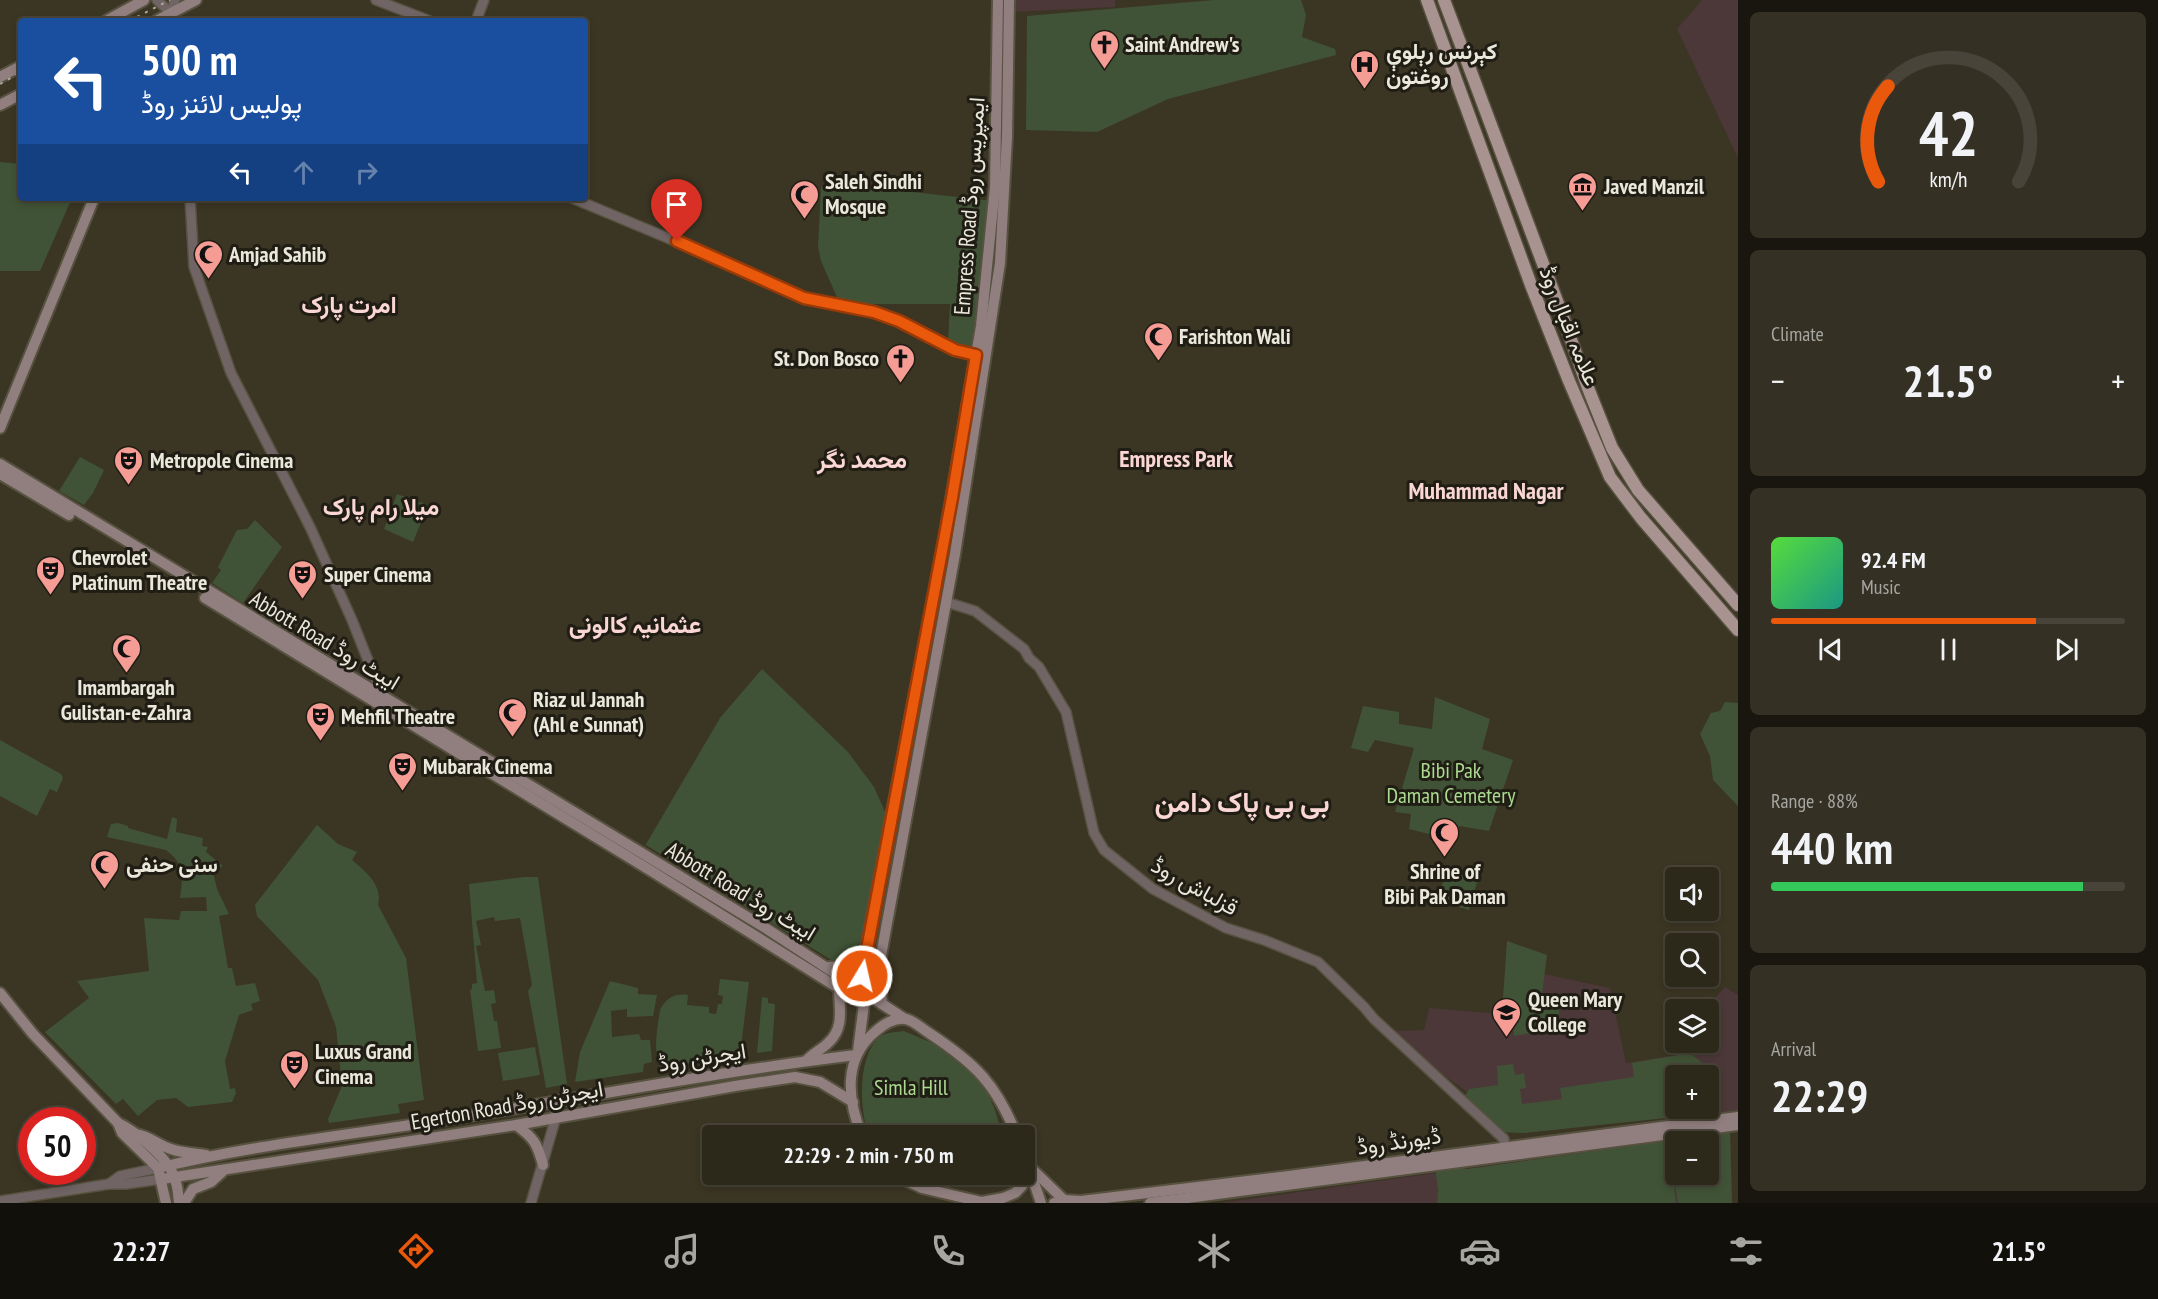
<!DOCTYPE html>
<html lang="en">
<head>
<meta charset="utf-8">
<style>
  :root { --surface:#2c281a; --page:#343023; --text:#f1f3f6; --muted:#a6a6a2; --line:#484439; --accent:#ea580c }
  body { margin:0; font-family:"PT Sans Narrow",Vazirmatn,sans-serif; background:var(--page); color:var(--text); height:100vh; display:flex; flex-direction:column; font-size:22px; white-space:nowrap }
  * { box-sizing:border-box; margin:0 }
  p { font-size:20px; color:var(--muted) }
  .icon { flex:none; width:33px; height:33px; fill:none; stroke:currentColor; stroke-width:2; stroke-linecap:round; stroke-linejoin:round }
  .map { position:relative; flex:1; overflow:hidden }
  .side { display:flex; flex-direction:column; gap:12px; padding:12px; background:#18160e; width:420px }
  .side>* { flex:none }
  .hud { position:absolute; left:18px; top:18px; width:570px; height:183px; border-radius:6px; box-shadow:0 3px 9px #0003,0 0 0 2px var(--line); background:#1a4fa0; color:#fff; overflow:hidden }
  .buttons { position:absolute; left:1665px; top:867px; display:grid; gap:12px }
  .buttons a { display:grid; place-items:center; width:54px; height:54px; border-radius:6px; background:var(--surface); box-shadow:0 3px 9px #0003,0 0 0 2px var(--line); font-size:30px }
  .speed { position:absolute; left:18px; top:1107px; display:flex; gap:12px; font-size:30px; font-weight:700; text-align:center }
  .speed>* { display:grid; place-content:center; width:78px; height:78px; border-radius:50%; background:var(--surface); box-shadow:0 3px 9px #0003,0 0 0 2px var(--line); line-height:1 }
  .speed .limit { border:9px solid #d22; background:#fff; color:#111 }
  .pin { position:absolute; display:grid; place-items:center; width:51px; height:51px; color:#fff; margin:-62px -26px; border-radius:50% 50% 50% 0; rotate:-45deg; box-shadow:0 0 6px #0007 }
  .pin .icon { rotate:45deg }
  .me { position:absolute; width:66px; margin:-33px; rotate:9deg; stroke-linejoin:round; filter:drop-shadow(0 0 4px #0008) }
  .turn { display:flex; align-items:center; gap:21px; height:126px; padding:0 24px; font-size:27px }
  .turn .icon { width:78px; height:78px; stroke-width:2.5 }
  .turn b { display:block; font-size:42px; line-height:51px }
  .lanes { display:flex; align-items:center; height:57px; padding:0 24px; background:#0003; justify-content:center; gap:30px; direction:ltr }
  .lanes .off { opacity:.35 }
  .big { font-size:45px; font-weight:700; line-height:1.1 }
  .side .tile { flex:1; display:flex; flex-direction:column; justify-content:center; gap:9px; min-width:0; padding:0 21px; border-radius:9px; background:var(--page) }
  .side .dial { align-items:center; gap:0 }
  .dial svg { height:156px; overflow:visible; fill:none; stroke:var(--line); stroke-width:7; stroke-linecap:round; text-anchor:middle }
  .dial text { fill:var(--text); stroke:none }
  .song { display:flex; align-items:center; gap:18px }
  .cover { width:72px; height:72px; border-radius:9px; background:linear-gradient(135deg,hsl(110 70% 55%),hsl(170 70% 35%)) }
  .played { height:6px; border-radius:3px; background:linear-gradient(90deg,var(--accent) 75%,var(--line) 75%) }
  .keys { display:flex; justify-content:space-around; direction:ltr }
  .heat { display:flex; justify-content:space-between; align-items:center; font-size:33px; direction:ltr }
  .charge { height:9px; border-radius:4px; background:linear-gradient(90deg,#34c759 88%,var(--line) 0) }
  .trip { position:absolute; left:702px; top:1125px; width:333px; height:60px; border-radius:6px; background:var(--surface); box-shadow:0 3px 9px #0003,0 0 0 2px var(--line); font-weight:700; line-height:60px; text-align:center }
  .dock { display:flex; height:96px; justify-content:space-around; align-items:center; background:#12100a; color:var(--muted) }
  .dock .icon { width:42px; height:42px }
  .dock .active { color:var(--accent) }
  .dock b { font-size:27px; color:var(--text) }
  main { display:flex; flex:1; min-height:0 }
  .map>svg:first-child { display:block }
</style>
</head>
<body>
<main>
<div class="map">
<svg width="1738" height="1203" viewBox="0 0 1738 1203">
  <rect width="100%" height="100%" fill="#3b3523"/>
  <g fill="#4c3739" fill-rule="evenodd">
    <path d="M1009 0H1115V7L1008 12Z"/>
    <path d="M1702 0H1738V158L1677 29Z"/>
    <path d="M1507 941 1547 955 1544 974 1610 988 1626 1063 1689 1053 1686 1043 1708 1042V1010L1705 1009 1725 987 1738 995V1110L1523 1133 1404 1046 1388 1031 1424 1030 1429 1008 1502 1014ZM1676 1076H1708V1108H1676Z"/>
    <path d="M1730 1132 1732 1203H1219L1501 1164ZM1676 1142H1708V1174H1676Z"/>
  </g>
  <g fill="#415336" fill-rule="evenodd">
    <path d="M1214 0H1301L1306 15 1302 37 1335 49 1336 55 1168 99 1097 132 1026 130 1027 16Z"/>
    <path d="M0 162 21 164V198H72L40 271H0Z"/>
    <path d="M850 185 993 201 987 358 948 342 950 304H840L821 261 818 247 821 187 850 190Z"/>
    <path d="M80 457 104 470 93 493 84 505 59 491Z"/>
    <path d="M397 494 428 505 413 542 384 529Z"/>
    <path d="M255 520 282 547 243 603 212 583 221 570 218 567 237 530 247 529Z"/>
    <path d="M762 669 848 752 874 787 886 814 859 956 844 964 833 961 646 845 642 851 720 718Z"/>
    <path d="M1435 697 1490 719 1482 749 1513 760 1489 831 1459 826 1457 841 1409 829 1411 814 1395 812 1414 748 1375 740 1368 752 1351 748 1363 706 1399 712V724L1432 729Z"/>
    <path d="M1725 702 1738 703V806L1713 780 1710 756 1700 734 1711 713 1720 711Z"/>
    <path d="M0 740 61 774 63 778 57 792 50 789 37 816 0 796Z"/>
    <path d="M172 817 177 819 176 832 203 838 202 846 208 847 206 852 223 866 213 872 217 889 229 914 219 916 228 968H232L236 986 255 983 260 1001 251 1004 253 1010 239 1015 225 1061 230 1089 235 1088 236 1093 232 1102 188 1107 176 1098 157 1100 138 1116 123 1099 116 1104 45 1032 89 998 77 981 149 971 144 918 179 920 181 911H207L206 897 180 898C183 876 185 864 166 850L107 837 111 824 118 823 128 826V828L167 839Z"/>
    <path d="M317 825 338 844 357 852 352 860C366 872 383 885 378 905L406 958 424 1100 398 1104 400 1113 329 1123 328 1119 342 1086 336 1027 318 980 257 916 255 905Z"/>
    <path d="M1447 869 1478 879 1469 910 1437 901Z"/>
    <path d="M524 877H538L567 1084 546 1088 528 991 532 985 520 918 495 921 494 917 476 921 481 945 476 946 485 991 494 990 496 1003 491 1004 494 1021H497L501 1048 478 1051 470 990 472 989V984L477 983 469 884Z"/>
    <path d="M1507 941 1547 955 1542 994 1557 996 1561 1028 1514 1036 1512 1015 1502 1014Z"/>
    <path d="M720 979 749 982 740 1055 660 1068C653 1050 657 1029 660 1010 666 998 675 993 688 995L687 1005 709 1007V1013L716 1014 718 1004H722L723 996 718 995Z"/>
    <path d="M610 981 638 988V994L657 995 653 1016 627 1017V1009L611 1011 612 1037 639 1034 641 1040H650L652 1062 644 1064 643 1072 575 1082 580 1052Z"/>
    <path d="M762 997 768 998V1003L775 1004 772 1051 757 1053Z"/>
    <path d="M904 1031 939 1046 984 1084 995 1110 1000 1127 995 1130 947 1133 946 1135H869C859 1111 857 1053 881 1036 887 1032 897 1032 904 1031Z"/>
    <path d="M535 1047 540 1075 503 1081 498 1053Z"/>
    <path d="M1690 1053 1706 1066 1708 1075 1676 1076V1108H1708L1709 1081 1713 1113 1523 1133 1495 1132 1462 1101 1469 1089 1498 1085 1497 1066 1513 1064 1515 1075 1524 1073 1526 1088 1520 1089 1522 1104 1562 1099 1560 1088 1634 1077 1632 1063Z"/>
    <path d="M1730 1132 1732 1203H1678L1672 1165 1676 1203H1437L1438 1191 1435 1164 1468 1169ZM1676 1142H1708V1174H1676Z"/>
  </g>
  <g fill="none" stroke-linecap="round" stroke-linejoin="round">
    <defs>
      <g id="tertiary">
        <path d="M157 0 171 13 172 21"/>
        <path d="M376 0 430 21"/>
        <path d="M171 13 175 0"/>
        <path d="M476 21 484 0"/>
        <path d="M190 198 194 267 231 373 310 527 352 620 377 683V689L373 697"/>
        <path d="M572 198 694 249 804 299 874 312 899 321 955 350 981 356"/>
        <path d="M946 602 975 611 1024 649 1029 658 1039 667 1066 712 1094 833 1104 850 1153 889 1226 928 1264 940 1318 962 1364 1007 1374 1019 1504 1139V1147"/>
        <path d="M109 1184 120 1176 158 1168"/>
        <path d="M0 1201 109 1184H126L162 1179"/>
        <path d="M531 1203 556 1117 554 1102"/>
      </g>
      <g id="secondary">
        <path d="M106 21 144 0"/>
        <path d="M156 21 196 0"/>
        <path d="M0 77 21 66"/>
        <path d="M0 105 21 94"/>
        <path d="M0 428 94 198"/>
        <path d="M0 464 767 929 905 1019"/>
        <path d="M0 474 69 515"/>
        <path d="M205 598 653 872 864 1004"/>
        <path d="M828 967 845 966 865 957"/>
        <path d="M0 993 33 1034 118 1123C134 1130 163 1155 171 1170 177 1180 178 1192 179 1203"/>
        <path d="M882 1004 879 971 882 950 955 554 1000 263 1007 137 1009 0"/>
        <path d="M858 1051 864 1004 861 978 865 952 940 563 981 326 995 187 998 0"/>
        <path d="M806 1061C813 1053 821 1050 828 1043 845 1028 839 1008 839 989"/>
        <path d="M118 1123 122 1133 158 1168 166 1203"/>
        <path d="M516 1125C534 1138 537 1143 543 1165"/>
        <path d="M135 1134C150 1136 158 1145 171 1149 182 1153 194 1153 206 1155"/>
        <path d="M862 1136C847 1099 843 1058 876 1031 884 1024 895 1017 906 1019 915 1021 922 1029 929 1033 976 1064 996 1084 1017 1136"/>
        <path d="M1024 1153 1041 1203"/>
        <path d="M158 1168C248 1146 340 1136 431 1122 573 1100 714 1072 856 1055"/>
        <path d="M1032 1169 1064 1200"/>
        <path d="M892 1174 922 1188 982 1202 1003 1198 1015 1193 1022 1186 1030 1167"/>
        <path d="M162 1179 516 1125 735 1086 795 1077 820 1082 853 1102"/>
        <path d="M184 1203 193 1189 211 1182 222 1172"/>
        <path d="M1054 1203 1064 1200 1081 1201 1289 1176 1738 1117"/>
        <path d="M1150 1203 1738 1125"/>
      </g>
      <g id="primary">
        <path d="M1427 0 1531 285 1569 381 1610 477 1641 518 1738 630"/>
        <path d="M1444 0 1563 317 1588 388 1612 448 1638 490 1738 605"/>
      </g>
    </defs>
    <use href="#tertiary" stroke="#575140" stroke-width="12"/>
    <use href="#secondary" stroke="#575140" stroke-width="14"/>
    <use href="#primary" stroke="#575140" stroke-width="15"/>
    <use href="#tertiary" stroke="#706564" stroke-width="9"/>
    <use href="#secondary" stroke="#907f7e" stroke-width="10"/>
    <use href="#primary" stroke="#a99391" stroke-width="12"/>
    <g stroke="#aba799" stroke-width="2" stroke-dasharray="3 6" stroke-linecap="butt">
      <path d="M129 21 170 0"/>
      <path d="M0 84 21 72"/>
    </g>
  </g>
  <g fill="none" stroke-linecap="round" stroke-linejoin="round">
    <defs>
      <path id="route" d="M677 241 804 298 874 312 899 321 955 350 976 355 952 498 862 976"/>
    </defs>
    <use href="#route" stroke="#983908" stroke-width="15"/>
    <use href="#route" stroke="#ea580c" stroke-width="10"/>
  </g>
  <defs>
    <symbol id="church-pin" viewBox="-11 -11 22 30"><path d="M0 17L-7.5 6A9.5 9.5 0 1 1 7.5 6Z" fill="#f59c95" stroke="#201d15"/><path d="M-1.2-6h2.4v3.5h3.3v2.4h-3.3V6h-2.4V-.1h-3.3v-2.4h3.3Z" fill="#111"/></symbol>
    <symbol id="hospital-pin" viewBox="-11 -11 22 30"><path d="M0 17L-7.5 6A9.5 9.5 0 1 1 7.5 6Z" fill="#f59c95" stroke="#201d15"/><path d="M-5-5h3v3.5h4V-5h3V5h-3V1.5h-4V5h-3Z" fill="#111"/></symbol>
    <symbol id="museum-pin" viewBox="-11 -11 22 30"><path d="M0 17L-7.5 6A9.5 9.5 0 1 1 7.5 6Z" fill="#f59c95" stroke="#201d15"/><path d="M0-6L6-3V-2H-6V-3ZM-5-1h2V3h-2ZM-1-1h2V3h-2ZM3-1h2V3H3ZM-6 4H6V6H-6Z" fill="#111"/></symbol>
    <symbol id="mosque-pin" viewBox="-11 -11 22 30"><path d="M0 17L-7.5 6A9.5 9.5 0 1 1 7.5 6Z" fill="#f59c95" stroke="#201d15"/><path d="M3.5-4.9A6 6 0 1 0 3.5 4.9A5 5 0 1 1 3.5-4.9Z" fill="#111"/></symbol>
    <symbol id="theatre-pin" viewBox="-11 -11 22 30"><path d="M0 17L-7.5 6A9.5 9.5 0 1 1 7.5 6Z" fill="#f59c95" stroke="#201d15"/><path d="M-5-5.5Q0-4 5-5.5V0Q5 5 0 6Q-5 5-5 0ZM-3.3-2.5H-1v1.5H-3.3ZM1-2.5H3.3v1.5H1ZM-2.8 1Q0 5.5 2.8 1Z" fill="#111"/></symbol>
    <symbol id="university-pin" viewBox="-11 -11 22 30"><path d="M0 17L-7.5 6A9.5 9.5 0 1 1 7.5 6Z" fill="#f59c95" stroke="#201d15"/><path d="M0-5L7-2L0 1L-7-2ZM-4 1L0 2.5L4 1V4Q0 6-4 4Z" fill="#111"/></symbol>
  </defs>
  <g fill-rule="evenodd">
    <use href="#church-pin" x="1088" y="28" width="33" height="45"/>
    <use href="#hospital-pin" x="1348" y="48" width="33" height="45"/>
    <use href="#museum-pin" x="1566" y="170" width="33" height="45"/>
    <use href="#mosque-pin" x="788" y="178" width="33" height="45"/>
    <use href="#mosque-pin" x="192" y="238" width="33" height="45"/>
    <use href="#mosque-pin" x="1142" y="320" width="33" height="45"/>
    <use href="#church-pin" x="884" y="342" width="33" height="45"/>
    <use href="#theatre-pin" x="112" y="444" width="33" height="45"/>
    <use href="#theatre-pin" x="34" y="554" width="33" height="45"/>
    <use href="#theatre-pin" x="286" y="558" width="33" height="45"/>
    <use href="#mosque-pin" x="110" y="632" width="33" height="45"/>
    <use href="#mosque-pin" x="496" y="696" width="33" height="45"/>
    <use href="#theatre-pin" x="304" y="700" width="33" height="45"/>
    <use href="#theatre-pin" x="386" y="750" width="33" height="45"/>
    <use href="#mosque-pin" x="1428" y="816" width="33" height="45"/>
    <use href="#mosque-pin" x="88" y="848" width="33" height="45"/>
    <use href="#university-pin" x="1490" y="996" width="33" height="45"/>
    <use href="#theatre-pin" x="278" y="1048" width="33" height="45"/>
  </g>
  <g text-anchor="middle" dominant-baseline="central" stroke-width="6" stroke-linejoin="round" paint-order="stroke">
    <g font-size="22" font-weight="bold" fill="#eae7db" stroke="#201d15" text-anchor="start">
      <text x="1125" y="44">Saint Andrew's</text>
      <text x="1386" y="51">کېرنس رېلوې<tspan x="1386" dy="25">روغتون</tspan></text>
      <text x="825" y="181">Saleh Sindhi<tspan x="825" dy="25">Mosque</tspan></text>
      <text x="1604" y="186">Javed Manzil</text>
      <text x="229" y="254">Amjad Sahib</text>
      <text x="1179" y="336">Farishton Wali</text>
      <text x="879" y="358" text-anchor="end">St. Don Bosco</text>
      <text x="150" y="460">Metropole Cinema</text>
      <text x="72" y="557">Chevrolet<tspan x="72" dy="25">Platinum Theatre</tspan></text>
      <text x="324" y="574">Super Cinema</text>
      <text x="126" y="687" text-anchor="middle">Imambargah<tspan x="126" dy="25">Gulistan-e-Zahra</tspan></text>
      <text x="533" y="699">Riaz ul Jannah<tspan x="533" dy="25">(Ahl e Sunnat)</tspan></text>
      <text x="341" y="716">Mehfil Theatre</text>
      <text x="423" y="766">Mubarak Cinema</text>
      <text x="126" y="864">سنی حنفی</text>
      <text x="1445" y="871" text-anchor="middle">Shrine of<tspan x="1445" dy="25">Bibi Pak Daman</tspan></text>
      <text x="1528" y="999">Queen Mary<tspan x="1528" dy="25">College</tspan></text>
      <text x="315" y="1051">Luxus Grand<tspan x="315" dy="25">Cinema</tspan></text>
    </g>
    <g font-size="22" fill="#eae7db" stroke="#201d15">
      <text transform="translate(969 206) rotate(-86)">Empress Road ایمپریس روڈ</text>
      <text transform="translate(1570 326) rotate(68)">علامہ اقبال روڈ</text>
      <text transform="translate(325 640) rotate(31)">Abbott Road ایبٹ روڈ</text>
      <text transform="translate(1195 886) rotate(29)">قزلباش روڈ</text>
      <text transform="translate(741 891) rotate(31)">Abbott Road ایبٹ روڈ</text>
      <text transform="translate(702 1057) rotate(-9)">ایجرٹن روڈ</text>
      <text transform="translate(507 1105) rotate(-10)">Egerton Road ایجرٹن روڈ</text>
      <text transform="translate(1399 1141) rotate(-8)">ڈیورنڈ روڈ</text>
    </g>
    <g font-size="22" fill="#abda90" stroke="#201d15">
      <text x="1451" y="770">Bibi Pak<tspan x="1451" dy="25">Daman Cemetery</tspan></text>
      <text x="911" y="1087">Simla Hill</text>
    </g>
    <g font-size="24" font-weight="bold" fill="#fad7d4" stroke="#201d15">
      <text x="349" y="304">امرت پارک</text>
      <text x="1176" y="458">Empress Park</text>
      <text x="862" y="459">محمد نگر</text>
      <text x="1486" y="490">Muhammad Nagar</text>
      <text x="381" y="506">میلا رام پارک</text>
      <text x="635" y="624">عثمانیہ کالونی</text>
    </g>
    <g font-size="28" font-weight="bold" fill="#fad7d4" stroke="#201d15">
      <text x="1242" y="801">بی بی پاک دامن</text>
    </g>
  </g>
</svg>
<div class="buttons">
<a><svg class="icon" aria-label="sound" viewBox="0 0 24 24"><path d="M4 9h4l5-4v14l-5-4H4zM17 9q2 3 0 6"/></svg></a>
<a><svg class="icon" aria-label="search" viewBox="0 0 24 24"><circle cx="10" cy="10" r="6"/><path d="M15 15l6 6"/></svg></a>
<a><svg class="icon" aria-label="layers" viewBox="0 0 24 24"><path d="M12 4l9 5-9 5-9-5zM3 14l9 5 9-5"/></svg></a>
<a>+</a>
<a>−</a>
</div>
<div class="speed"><div class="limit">50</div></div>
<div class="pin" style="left:677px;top:241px;background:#d93025"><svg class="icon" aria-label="arrive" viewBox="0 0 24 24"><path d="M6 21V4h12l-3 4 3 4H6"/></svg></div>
<svg class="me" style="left:862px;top:976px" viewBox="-20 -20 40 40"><circle r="17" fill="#ea580c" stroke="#fff" stroke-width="3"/><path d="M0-11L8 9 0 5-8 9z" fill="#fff"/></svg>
<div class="trip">22:29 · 2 min · 750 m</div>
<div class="hud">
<div class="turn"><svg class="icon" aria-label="left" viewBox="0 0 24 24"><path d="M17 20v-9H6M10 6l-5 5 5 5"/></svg><div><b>500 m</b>پولیس لائنز روڈ</div></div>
<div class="lanes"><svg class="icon" aria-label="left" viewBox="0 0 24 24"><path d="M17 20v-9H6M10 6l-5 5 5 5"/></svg><svg class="icon off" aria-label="ahead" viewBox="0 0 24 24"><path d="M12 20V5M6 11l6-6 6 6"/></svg><svg class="icon off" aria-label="right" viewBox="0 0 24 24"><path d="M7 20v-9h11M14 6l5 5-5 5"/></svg></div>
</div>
</div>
<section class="side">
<div class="tile dial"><svg viewBox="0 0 100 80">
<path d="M14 69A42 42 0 1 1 86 69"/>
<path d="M14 69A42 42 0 0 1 19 20" stroke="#ea580c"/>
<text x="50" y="56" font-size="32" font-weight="700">42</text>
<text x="50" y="72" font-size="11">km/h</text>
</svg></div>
<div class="tile"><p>Climate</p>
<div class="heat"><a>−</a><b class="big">21.5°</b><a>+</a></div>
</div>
<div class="tile">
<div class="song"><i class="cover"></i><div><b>92.4 FM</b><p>Music</p></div></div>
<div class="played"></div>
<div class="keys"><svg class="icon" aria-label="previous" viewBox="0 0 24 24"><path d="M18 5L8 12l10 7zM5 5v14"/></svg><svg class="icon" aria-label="pause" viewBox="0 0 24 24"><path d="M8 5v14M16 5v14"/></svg><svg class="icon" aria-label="next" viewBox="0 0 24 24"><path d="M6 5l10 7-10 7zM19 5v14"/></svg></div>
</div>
<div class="tile"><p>Range · 88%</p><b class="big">440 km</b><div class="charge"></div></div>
<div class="tile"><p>Arrival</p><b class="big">22:29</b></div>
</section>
</main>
<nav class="dock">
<b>22:27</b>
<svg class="icon active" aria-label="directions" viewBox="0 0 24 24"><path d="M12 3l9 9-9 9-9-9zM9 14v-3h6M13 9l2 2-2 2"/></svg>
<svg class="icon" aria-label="music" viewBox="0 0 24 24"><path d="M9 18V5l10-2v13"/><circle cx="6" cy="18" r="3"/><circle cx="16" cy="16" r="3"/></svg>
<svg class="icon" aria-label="phone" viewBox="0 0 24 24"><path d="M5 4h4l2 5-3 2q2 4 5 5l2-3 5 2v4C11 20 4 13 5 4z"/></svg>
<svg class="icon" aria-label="climate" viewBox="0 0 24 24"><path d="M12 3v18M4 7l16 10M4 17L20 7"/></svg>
<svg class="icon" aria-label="car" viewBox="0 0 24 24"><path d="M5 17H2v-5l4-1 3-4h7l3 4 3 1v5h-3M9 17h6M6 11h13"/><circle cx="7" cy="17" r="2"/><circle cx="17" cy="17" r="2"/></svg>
<svg class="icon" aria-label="filters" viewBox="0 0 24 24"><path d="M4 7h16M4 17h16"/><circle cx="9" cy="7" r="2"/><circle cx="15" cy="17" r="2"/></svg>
<b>21.5°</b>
</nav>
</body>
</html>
